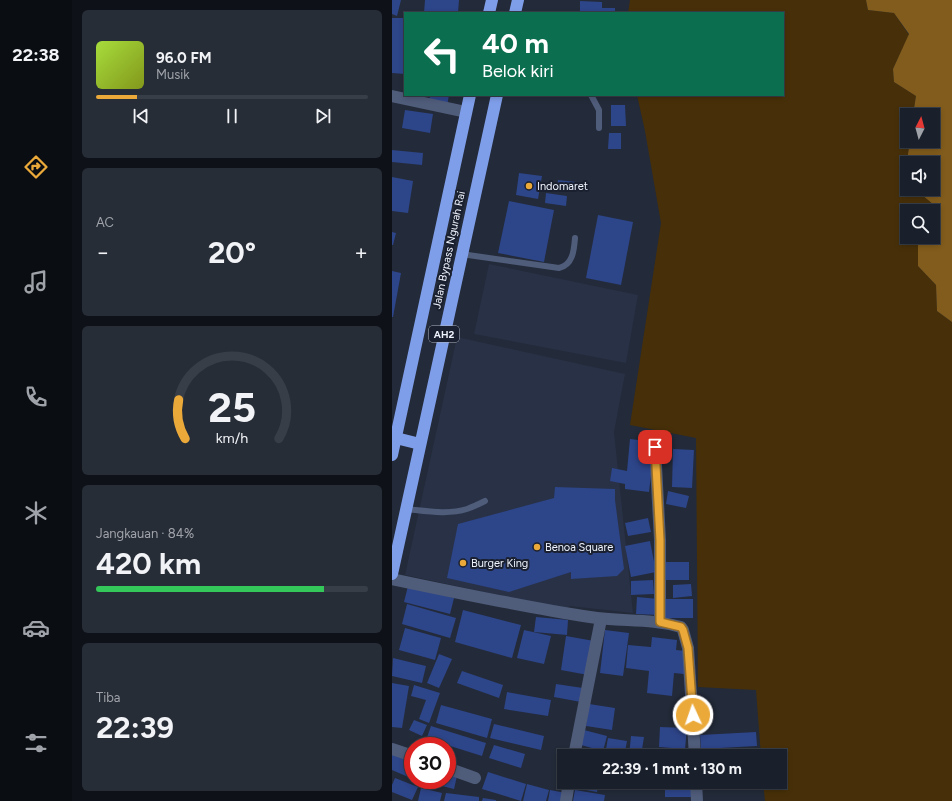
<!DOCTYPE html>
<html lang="id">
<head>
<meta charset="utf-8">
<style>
  :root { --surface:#1a202b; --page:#272d37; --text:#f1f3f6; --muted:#9fa3a9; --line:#383e47; --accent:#eba93a }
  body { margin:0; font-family:Figtree,sans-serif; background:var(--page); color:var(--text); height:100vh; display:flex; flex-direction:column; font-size:15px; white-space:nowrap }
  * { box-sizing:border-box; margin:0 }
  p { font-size:13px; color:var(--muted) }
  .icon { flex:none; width:22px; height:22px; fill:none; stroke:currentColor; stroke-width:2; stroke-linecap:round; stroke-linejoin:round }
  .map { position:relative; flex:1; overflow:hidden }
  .details { display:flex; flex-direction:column; gap:10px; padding:10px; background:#0e1218; width:320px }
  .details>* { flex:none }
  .banner { position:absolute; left:12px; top:12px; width:380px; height:84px; border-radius:0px; box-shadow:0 2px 6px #0003,0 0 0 1px var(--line); background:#0b6e4f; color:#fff; overflow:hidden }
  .needle { width:26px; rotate:6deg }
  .buttons { position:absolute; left:508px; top:108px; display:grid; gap:8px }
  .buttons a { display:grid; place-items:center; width:40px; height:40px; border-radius:0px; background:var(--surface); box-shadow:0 2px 6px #0003,0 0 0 1px var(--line); font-size:20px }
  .speed { position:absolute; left:12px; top:737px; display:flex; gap:8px; font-size:20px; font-weight:700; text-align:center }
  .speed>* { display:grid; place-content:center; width:52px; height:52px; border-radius:50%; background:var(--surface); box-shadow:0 2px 6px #0003,0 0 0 1px var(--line); line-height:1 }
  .speed .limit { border:6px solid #d22; background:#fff; color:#111 }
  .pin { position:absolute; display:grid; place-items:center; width:34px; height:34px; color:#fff; margin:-17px; border-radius:8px; box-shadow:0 2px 6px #0006 }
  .me { position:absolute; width:44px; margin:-22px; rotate:357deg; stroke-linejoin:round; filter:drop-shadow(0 0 3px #0008) }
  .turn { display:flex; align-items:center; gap:14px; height:84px; padding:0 12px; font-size:18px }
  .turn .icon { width:52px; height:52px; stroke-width:2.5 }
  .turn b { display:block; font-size:28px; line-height:34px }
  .big { font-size:30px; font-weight:700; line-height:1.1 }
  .details .card { flex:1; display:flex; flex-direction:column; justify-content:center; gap:6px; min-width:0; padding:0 14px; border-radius:6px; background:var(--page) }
  .details .dial { align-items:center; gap:0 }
  .dial svg { height:104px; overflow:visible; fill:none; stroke:var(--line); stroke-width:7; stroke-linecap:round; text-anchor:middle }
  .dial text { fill:var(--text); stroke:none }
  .song { display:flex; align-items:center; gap:12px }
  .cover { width:48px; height:48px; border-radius:6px; background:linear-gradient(135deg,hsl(80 70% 55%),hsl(70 70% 35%)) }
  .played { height:4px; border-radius:2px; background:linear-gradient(90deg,var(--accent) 15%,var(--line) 15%) }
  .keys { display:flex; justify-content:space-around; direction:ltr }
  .heat { display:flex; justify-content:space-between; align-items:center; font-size:22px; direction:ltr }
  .charge { height:6px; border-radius:3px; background:linear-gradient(90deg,#34c759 84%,var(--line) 0) }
  .trip { position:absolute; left:165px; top:749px; width:230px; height:40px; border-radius:0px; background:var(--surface); box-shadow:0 2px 6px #0003,0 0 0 1px var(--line); font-weight:700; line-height:40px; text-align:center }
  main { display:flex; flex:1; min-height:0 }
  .dock { display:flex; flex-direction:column; width:72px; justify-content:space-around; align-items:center; background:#0a0d11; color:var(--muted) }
  .dock .icon { width:28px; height:28px }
  .dock .active { color:var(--accent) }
  .dock b { font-size:18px; color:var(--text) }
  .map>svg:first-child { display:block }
</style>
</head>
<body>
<main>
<nav class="dock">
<b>22:38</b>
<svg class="icon active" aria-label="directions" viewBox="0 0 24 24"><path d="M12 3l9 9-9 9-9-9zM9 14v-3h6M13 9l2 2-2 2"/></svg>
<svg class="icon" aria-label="music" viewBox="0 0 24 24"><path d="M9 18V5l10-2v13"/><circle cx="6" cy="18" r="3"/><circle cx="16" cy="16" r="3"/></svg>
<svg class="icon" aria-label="phone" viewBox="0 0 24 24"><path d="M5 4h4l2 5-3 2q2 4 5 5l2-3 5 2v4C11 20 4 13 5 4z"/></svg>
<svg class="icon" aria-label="climate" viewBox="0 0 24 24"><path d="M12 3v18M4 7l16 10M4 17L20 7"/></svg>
<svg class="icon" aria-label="car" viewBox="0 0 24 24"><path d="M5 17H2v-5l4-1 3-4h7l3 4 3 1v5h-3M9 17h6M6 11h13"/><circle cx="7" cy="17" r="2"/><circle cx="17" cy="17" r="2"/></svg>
<svg class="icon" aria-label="filters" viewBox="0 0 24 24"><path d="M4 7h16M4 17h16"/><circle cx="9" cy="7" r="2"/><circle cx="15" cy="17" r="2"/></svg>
</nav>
<section class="details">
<div class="card">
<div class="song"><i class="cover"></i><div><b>96.0 FM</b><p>Musik</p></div></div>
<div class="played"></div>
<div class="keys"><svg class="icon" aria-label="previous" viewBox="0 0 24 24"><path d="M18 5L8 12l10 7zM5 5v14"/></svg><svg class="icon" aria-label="pause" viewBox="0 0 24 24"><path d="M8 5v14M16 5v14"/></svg><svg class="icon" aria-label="next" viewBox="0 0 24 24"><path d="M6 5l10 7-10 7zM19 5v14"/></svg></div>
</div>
<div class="card"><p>AC</p>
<div class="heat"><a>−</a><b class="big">20°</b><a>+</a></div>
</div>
<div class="card dial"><svg viewBox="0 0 100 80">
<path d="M14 69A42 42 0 1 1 86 69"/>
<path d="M14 69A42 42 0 0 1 9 39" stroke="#eba93a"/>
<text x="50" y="56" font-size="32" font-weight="700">25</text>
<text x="50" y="72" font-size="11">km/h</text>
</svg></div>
<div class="card"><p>Jangkauan · 84%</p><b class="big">420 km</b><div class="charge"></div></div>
<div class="card"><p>Tiba</p><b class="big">22:39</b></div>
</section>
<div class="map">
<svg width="560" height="801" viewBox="0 0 560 801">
  <rect width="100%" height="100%" fill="#232a39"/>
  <g fill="#283146">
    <path d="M97 264 246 295 234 363 82 334Z"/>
    <path d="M65 337 233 374 222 432 241 613 177 606 176 610 13 575Z"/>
  </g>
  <path fill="#473009" d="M238 0H474L476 10 502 13 517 35 501 69 502 82 524 96 521 115H515V141H518L512 180 515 182V189H523L542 205 539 211H515V237H527L526 240V266L544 285 545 311 560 322V801H373L371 782H388V756H369L364 690 306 687 304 438 238 425 269 223 253 131 245 95H391V13H236Z"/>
  <path fill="#825c1c" d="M474 0H560V322L545 311 544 285 526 266V240L527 237H541V211H539L542 205 523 189H541V163H515V182L512 180 518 141H541V115H521L524 96 502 82 501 69 517 34 502 13 476 10Z"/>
  <g fill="#2d4589">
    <path d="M0 0H9L5 16 0 14Z"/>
    <path d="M33 0H67L66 13H32Z"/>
    <path d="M188 1 210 2V8H223V13H188Z"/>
    <path d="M0 18H13V74L0 73Z"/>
    <path d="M38 95H57L55 106 37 103Z"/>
    <path d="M219 105H233L234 126H219Z"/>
    <path d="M13 110 41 114 38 133 10 128Z"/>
    <path d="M217 133H229V149H216Z"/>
    <path d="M0 150 31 153 30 165 0 162Z"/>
    <path d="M127 173 150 176 146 199 124 195Z"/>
    <path d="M0 177 21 181 16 213 0 211Z"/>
    <path d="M166 180 184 182 183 190 165 188Z"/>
    <path d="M154 193 175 196 174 206 153 203Z"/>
    <path d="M117 201 162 210 152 262 106 253Z"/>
    <path d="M206 215 241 222 229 285 194 278Z"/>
    <path d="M0 232 4 233 1 245H0Z"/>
    <path d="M0 271 9 273 1 317H0Z"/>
    <path d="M238 439 263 442 257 492 233 489V484L218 481 220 468 235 471Z"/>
    <path d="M281 449 302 450 300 488 280 487Z"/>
    <path d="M163 487 223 489V500L232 569 225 576 179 579V572L117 592 55 578 66 524 162 498Z"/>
    <path d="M276 491 297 496 294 508 274 504Z"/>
    <path d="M256 518 259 532 236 536 233 523Z"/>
    <path d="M258 541 264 572 239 577 233 546Z"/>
    <rect x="273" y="562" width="24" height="18"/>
    <path d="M261 580 262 594 239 595V581Z"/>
    <path d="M299 584 300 596 281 598V585Z"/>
    <path d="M16 586 62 598 58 614 12 602Z"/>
    <path d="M245 597 267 599 266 615 244 614Z"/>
    <rect x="274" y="599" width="27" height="19"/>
    <path d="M15 604 64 618 58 638 10 624Z"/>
    <path d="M71 610 129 625 120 658 63 642Z"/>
    <path d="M144 617 176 620 175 635 142 632Z"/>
    <path d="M13 628 49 638 43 660 7 650Z"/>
    <path d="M132 630 159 636 152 664 125 658Z"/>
    <path d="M213 630 237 633 231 676 208 673Z"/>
    <path d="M174 636 202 641 196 675 169 670Z"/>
    <path d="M260 637 285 640 284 650 294 651 292 674 282 673 280 696 255 693 257 671 234 668 236 645 259 647Z"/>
    <path d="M47 654 60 659 47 688 35 683Z"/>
    <path d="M1 658 34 666 30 683 0 676Z"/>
    <path d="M70 671 111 685 107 698 65 683Z"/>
    <path d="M0 683 17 686 10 728 0 727Z"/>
    <path d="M164 684 191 688 189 702 162 697Z"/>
    <path d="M22 685 48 693 37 723 27 719 34 700 19 696Z"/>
    <path d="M115 692 159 700 156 716 112 709Z"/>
    <path d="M197 704 223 708 220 730 194 726Z"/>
    <path d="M49 705 100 719 95 738 44 723Z"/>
    <path d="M22 720 35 725 30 736 17 730Z"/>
    <path d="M102 724 152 736 149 750 98 738Z"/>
    <path d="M39 726 94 743 90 756 55 745 54 746H32Z"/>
    <path d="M268 727 295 728 293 749 267 747Z"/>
    <path d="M192 730 215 736 211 751 189 745Z"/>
    <path d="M364 732 365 746 309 749 308 735Z"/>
    <path d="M239 736 252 737 249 756H237Z"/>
    <path d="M216 738 235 741 233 752 214 749Z"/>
    <path d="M102 745 133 754 129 768 97 758Z"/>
    <path d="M190 749 210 754V756H189Z"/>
    <path d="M0 750 21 758V779L0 770Z"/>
    <path d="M260 752 298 753V756H260Z"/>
    <path d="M312 752 325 753 324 756H311Z"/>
    <path d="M96 772 134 784 129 801 90 789Z"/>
    <path d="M55 774 65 776 62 789 50 786 52 780H55Z"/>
    <path d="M3 778 26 787 20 800 0 792V785Z"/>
    <path d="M30 780H46L45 786 29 783Z"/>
    <path d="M190 782H207L205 792 188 789Z"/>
    <rect x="264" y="782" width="7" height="4"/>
    <path d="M274 782H287V783L275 785Z"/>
    <path d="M313 782H336V787H314Z"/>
    <path d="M135 784 157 790 154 801H131Z"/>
    <path d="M29 788 50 793 48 801H26Z"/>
    <path d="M299 789 300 797H273V790Z"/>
    <path d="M158 790 174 793 172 801H156Z"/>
    <path d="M183 790 213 795 212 801H181Z"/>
    <path d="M54 793 87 797V801H52Z"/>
    <path d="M91 798 104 800V801H90Z"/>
  </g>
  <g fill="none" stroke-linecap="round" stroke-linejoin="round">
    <g stroke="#4f5c7a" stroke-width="6">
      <path d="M199 95 207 110V128"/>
      <path d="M69 254 167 268C181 265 182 250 183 238"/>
      <path d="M14 509C34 511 56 515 75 509 81 507 87 504 93 501"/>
    </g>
    <g stroke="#4f5c7a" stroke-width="12">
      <path d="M0 96 74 112"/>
      <path d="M263 447 268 540V622"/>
      <path d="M0 579C66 593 132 607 198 617 229 622 258 618 289 627L291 630 296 648 303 756"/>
      <path d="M0 749 21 756"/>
      <path d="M182 756 209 619"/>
      <path d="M55 768 83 778"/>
      <path d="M304 782 305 801"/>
      <path d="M174 801 177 782"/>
    </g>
    <g stroke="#7f9eea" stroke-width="12">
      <path d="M97 13 100 0"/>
      <path d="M123 13 126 0"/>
      <path d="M4 438 28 444"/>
      <path d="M0 455 78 95"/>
      <path d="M0 574 105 95"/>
    </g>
  </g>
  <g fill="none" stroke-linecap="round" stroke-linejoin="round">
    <defs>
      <path id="route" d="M263 447 268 540V622L289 627 291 630 296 648 301 715"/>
    </defs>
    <use href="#route" stroke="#996e26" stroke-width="10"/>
    <use href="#route" stroke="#eba93a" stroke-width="7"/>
  </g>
  <g fill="#eba93a" stroke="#1a202f" stroke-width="1.5">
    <circle cx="137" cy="186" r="4"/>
    <circle cx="145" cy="547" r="4"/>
    <circle cx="71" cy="563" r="4"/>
  </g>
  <g text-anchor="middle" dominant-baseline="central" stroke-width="4" stroke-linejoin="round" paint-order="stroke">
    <rect fill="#1a202f" stroke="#b0b4c0" stroke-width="1" x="37" y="326" width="30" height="16" rx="3"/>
    <g font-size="10" font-weight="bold" fill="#f0f4fe">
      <text x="52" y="334">AH2</text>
    </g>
    <g font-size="11" fill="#f0f4fe" stroke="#1a202f" text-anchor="start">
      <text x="145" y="186">Indomaret</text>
      <text x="153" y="547">Benoa Square</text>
      <text x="79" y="563">Burger King</text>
    </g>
    <g font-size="11" fill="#f0f4fe" stroke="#1a202f">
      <text transform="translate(57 250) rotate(-78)">Jalan Bypass Ngurah Rai</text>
    </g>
  </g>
</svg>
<div class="buttons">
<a><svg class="needle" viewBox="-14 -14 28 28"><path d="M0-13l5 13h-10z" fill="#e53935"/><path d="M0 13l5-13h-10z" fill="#9fa3a9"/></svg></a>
<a><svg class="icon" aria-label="sound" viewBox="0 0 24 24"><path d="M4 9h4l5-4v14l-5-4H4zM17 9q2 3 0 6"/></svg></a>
<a><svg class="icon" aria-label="search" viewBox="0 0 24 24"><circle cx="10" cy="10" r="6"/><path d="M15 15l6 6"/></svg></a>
</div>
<div class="speed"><div class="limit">30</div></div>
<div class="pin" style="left:263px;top:447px;background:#d93025"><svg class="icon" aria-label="arrive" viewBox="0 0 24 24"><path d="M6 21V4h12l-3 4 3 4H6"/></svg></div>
<svg class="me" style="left:301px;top:715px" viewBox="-20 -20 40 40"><circle r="17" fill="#eba93a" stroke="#fff" stroke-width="3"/><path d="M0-11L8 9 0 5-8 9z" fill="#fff"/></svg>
<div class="trip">22:39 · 1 mnt · 130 m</div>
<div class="banner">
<div class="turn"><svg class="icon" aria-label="left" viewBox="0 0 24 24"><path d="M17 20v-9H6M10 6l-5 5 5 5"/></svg><div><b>40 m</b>Belok kiri</div></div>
</div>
</div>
</main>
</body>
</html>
